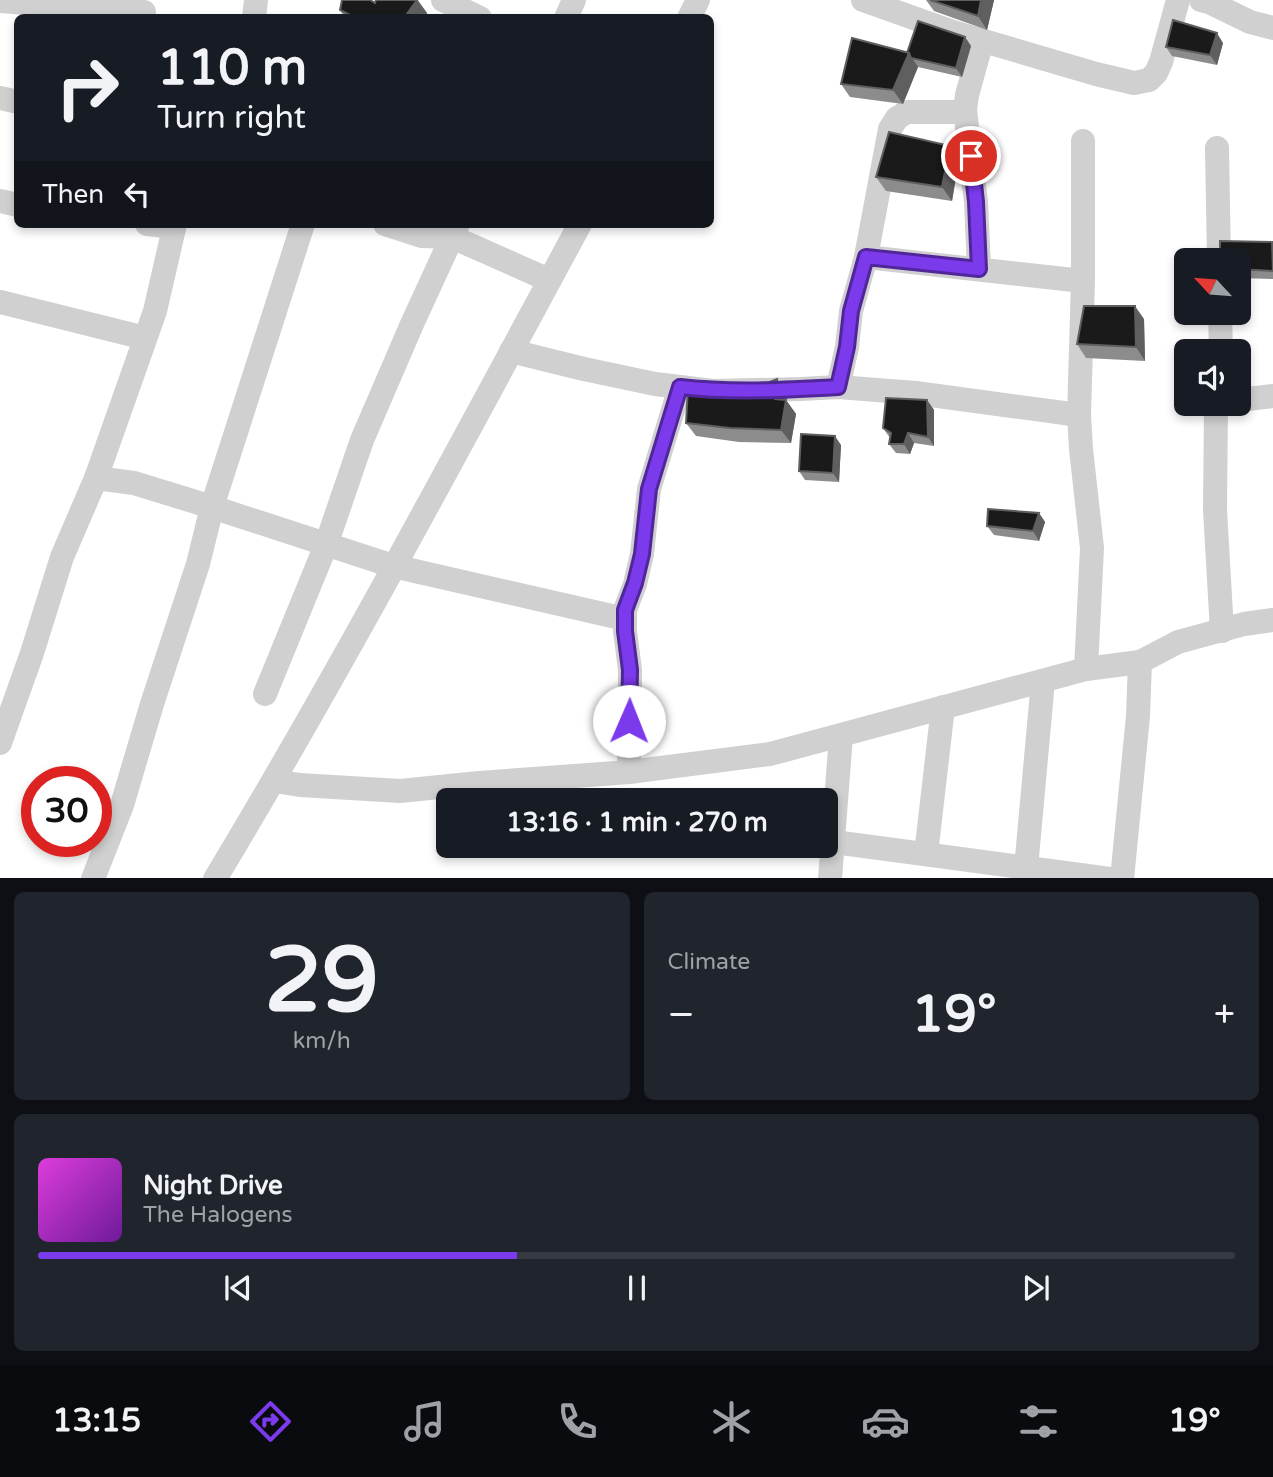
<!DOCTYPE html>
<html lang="en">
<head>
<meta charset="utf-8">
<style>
  :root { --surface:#171b24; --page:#20242c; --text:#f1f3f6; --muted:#9ea1a6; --line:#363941; --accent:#7c3aed }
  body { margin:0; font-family:"Varela Round",sans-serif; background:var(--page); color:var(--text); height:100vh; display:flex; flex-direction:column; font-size:26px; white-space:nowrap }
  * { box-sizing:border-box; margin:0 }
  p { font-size:23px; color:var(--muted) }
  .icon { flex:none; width:38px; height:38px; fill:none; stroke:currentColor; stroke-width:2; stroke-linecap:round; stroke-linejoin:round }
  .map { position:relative; height:878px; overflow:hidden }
  .side { display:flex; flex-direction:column; gap:14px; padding:14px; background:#0d0f14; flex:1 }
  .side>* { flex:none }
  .hud { position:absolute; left:14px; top:14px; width:700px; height:214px; border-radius:10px; box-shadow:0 4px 10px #0003; background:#171b24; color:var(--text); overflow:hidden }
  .needle { width:46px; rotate:296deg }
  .fabs { position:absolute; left:1174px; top:248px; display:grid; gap:14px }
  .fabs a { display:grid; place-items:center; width:77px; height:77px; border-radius:10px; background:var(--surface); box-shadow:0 4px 10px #0003; font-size:35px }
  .speed { position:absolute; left:21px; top:766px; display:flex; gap:14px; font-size:35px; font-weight:700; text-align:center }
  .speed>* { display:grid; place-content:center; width:91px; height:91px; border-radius:50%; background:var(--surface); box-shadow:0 4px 10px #0003; line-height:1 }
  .speed .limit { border:10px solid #d22; background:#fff; color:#111 }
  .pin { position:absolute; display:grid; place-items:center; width:60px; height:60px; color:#fff; margin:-30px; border:4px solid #fff; border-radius:50%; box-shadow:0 2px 7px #0007 }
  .me { position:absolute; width:77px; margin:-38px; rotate:1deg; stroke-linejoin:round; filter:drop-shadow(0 0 5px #0008) }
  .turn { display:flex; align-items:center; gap:24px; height:147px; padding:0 28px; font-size:32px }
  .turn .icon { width:91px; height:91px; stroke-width:2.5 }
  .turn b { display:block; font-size:49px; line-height:60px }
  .then { display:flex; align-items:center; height:66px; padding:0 28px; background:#0003; gap:14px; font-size:26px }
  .big { font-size:52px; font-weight:700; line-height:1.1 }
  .side .card { flex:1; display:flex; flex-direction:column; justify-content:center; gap:10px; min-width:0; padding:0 24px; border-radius:10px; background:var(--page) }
  .side .dial { align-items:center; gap:0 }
  .dial b { font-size:91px; line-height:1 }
  .song { display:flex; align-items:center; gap:21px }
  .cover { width:84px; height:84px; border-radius:10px; background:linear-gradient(135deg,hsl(300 70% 55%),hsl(280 70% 35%)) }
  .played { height:7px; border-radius:4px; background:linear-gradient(90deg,var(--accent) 40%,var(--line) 40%) }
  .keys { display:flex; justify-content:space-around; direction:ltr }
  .heat { display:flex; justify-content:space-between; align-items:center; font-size:38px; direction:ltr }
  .side .tiles { flex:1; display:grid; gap:14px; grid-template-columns:1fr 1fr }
  .card:last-child { grid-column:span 2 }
  .trip { position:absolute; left:436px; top:788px; width:402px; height:70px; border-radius:10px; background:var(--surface); box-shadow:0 4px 10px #0003; font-weight:700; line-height:70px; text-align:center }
  .tab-bar { display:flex; height:112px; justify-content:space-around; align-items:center; background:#090b0e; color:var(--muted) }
  .tab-bar .icon { width:49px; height:49px }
  .tab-bar .current { color:var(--accent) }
  .tab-bar b { font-size:32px; color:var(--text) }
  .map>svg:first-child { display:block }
</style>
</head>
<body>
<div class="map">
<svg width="1273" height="879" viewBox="0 0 1273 879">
  <rect width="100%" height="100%" fill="#fff"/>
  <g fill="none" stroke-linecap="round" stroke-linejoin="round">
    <g stroke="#d0d0d0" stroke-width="24">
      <path d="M443 0 480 18"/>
      <path d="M863 0 953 32 1096 74 1134 83 1149 80 1156 73 1161 62 1178 0"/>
      <path d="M1201 0 1209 2 1250 22 1273 28"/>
      <path d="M0 1 144 12"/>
      <path d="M254 18 256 0"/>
      <path d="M566 18 574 0"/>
      <path d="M689 18 698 0"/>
      <path d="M0 98 18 102"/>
      <path d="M965 110 976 202 979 269"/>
      <path d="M1083 141V281L1079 415 1081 449 1092 548 1086 669"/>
      <path d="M1217 148 1219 261"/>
      <path d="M0 201 18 205"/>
      <path d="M147 224 174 227"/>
      <path d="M385 224 422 236 452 237 549 280"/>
      <path d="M866 257 890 129 897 118 907 112H953L965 110 967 95 982 41"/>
      <path d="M0 302 145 338"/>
      <path d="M1220 313 1221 352"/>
      <path d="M511 351 584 369 655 384 713 391 801 389 838 387 916 393 1079 415"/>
      <path d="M838 387 847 347 851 311 866 257 1083 281"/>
      <path d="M1239 400 1273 396"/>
      <path d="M1216 404 1215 510 1222 631"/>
      <path d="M96 478 134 483 212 507 393 566 625 619"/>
      <path d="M265 694 326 545 362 440 412 324 458 224"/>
      <path d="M0 743 32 653 62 557 96 478 155 311 175 224"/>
      <path d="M629 772 630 670 625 631V610L635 584 642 554 649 489 680 387"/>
      <path d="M274 781 300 785 400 791 479 783 629 772 770 754 1086 669 1140 662 1178 642 1244 624 1273 620"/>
      <path d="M834 842 1110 879"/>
      <path d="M926 854 943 707"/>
      <path d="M1026 868 1043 681"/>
      <path d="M93 879 122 805 152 704 198 564 212 507 303 224"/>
      <path d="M215 879C344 665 461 444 580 224"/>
      <path d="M830 879 841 736"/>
      <path d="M1122 879 1138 716 1140 662"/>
    </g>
  </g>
  <g fill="#8c8c8c">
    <path d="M376 0H418L427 13 424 18H345L340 10 375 3Z"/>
    <path d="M926 0H994L987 30 934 11Z"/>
    <path d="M965 37 971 46 962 77 918 67 903 104 850 97 841 84 907 53Z"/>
    <path d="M1223 43 1217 65 1172 56 1166 47Z"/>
    <path d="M950 146 959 159 952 201 886 191 876 177Z"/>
    <path d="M1272 242 1273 243V279L1239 278V261Z"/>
    <path d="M1144 319 1145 361 1086 358 1077 344Z"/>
    <path d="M777 379 787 392 786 400 796 414 791 443 739 442 696 436 686 423 723 396 756 394Z"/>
    <path d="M927 400 934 410V446L914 443 910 454 896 453 889 444 890 438 883 428Z"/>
    <path d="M841 445 839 482 805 480 799 471Z"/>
    <path d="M1039 513 1045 522 1039 541 994 535 987 526Z"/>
  </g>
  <g fill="#5f5f5f">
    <path d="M417 0 427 13 424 18H404Z"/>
    <path d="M981 0H994L987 30 978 16Z"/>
    <path d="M1217 33 1223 43 1217 65 1210 55Z"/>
    <path d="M965 37 971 46 962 77 956 68Z"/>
    <path d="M909 53 918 67 903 104 893 90Z"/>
    <path d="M950 146 959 159 952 201 942 187Z"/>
    <path d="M1135 306 1144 319 1145 361 1136 347Z"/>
    <path d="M777 379 787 392 786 403V400L796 414 791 443 781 430 775 399Z"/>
    <path d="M927 400 934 410V446L928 437Z"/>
    <path d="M908 433 914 443 910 454 904 444Z"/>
    <path d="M835 436 841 445 839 482 833 473Z"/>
    <path d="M1039 513 1045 522 1039 541 1033 531Z"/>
  </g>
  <g fill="#1a1a1a" stroke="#5f5f5f" stroke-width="2">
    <path d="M342 0H370L375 3 376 0H417L404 18H356L340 10Z"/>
    <path d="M930 0H981L978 16Z"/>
    <path d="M1173 20 1217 33 1210 55 1166 47Z"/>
    <path d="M918 21 965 37 956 68 911 58 909 53H907Z"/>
    <path d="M852 38 909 53 893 90 841 84Z"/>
    <path d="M889 132 950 146 942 187 876 177Z"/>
    <path d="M1220 241 1272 242 1273 271 1239 269V261H1220Z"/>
    <path d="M1084 306H1135L1136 347 1077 344Z"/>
    <path d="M777 379 775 399 786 400 781 430 730 428 686 423 688 388 723 396 727 387 756 394 757 387Z"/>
    <path d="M886 398 927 400 928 437 908 433 904 444H889L891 433 883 428Z"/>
    <path d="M801 434 835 436 833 473 799 471Z"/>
    <path d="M988 509 1039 513 1033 531 987 526Z"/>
  </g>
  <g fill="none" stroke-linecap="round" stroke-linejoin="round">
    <defs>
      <path id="route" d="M629 721 630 670 625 631V610L635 583 642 554 649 489 680 387C732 393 785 390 838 387L847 347 851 311 866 257 979 269 976 202 971 156"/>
    </defs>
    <use href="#route" stroke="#51269a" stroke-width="18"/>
    <use href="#route" stroke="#7c3aed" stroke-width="12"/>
  </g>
</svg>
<div class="fabs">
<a><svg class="needle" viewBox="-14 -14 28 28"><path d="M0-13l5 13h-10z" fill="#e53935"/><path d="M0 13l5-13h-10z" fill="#9ea1a6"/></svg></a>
<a><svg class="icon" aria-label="sound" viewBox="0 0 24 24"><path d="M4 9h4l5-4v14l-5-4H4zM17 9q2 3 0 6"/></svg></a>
</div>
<div class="speed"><div class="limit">30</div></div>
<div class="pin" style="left:971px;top:156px;background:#d93025"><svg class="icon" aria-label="arrive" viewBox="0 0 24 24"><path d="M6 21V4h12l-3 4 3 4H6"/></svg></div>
<svg class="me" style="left:629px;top:721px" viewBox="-20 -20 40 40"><circle r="19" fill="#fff"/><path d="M0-13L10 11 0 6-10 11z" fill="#7c3aed"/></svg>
<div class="trip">13:16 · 1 min · 270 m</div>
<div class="hud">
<div class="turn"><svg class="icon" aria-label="right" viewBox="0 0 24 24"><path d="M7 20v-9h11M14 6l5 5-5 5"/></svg><div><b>110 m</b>Turn right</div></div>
<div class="then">Then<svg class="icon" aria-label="left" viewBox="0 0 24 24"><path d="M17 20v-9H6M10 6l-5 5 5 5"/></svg></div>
</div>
</div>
<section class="side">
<div class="tiles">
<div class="card dial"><b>29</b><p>km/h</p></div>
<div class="card"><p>Climate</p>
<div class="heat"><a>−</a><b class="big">19°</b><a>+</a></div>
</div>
<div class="card">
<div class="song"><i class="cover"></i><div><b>Night Drive</b><p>The Halogens</p></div></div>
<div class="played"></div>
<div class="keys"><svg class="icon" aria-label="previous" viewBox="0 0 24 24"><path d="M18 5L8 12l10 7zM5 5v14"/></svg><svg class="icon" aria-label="pause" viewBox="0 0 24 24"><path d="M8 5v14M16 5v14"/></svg><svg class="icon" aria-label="next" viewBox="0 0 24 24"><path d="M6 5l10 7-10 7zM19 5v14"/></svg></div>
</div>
</div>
</section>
<nav class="tab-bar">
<b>13:15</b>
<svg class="icon current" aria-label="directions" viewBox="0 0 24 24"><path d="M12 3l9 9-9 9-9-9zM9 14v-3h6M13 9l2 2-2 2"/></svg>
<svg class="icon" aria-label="music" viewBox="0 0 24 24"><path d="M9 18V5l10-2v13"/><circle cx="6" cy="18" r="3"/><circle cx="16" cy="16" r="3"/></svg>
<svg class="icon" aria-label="phone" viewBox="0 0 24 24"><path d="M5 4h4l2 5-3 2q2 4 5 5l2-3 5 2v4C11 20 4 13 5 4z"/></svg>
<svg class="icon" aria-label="climate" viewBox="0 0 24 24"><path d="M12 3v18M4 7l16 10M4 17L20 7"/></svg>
<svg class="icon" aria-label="car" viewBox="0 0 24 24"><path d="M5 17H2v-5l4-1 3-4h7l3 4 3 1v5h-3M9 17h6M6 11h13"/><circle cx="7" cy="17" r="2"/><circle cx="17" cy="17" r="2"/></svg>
<svg class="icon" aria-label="filters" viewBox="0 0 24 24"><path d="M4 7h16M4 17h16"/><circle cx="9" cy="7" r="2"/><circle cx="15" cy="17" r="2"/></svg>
<b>19°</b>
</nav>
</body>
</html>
